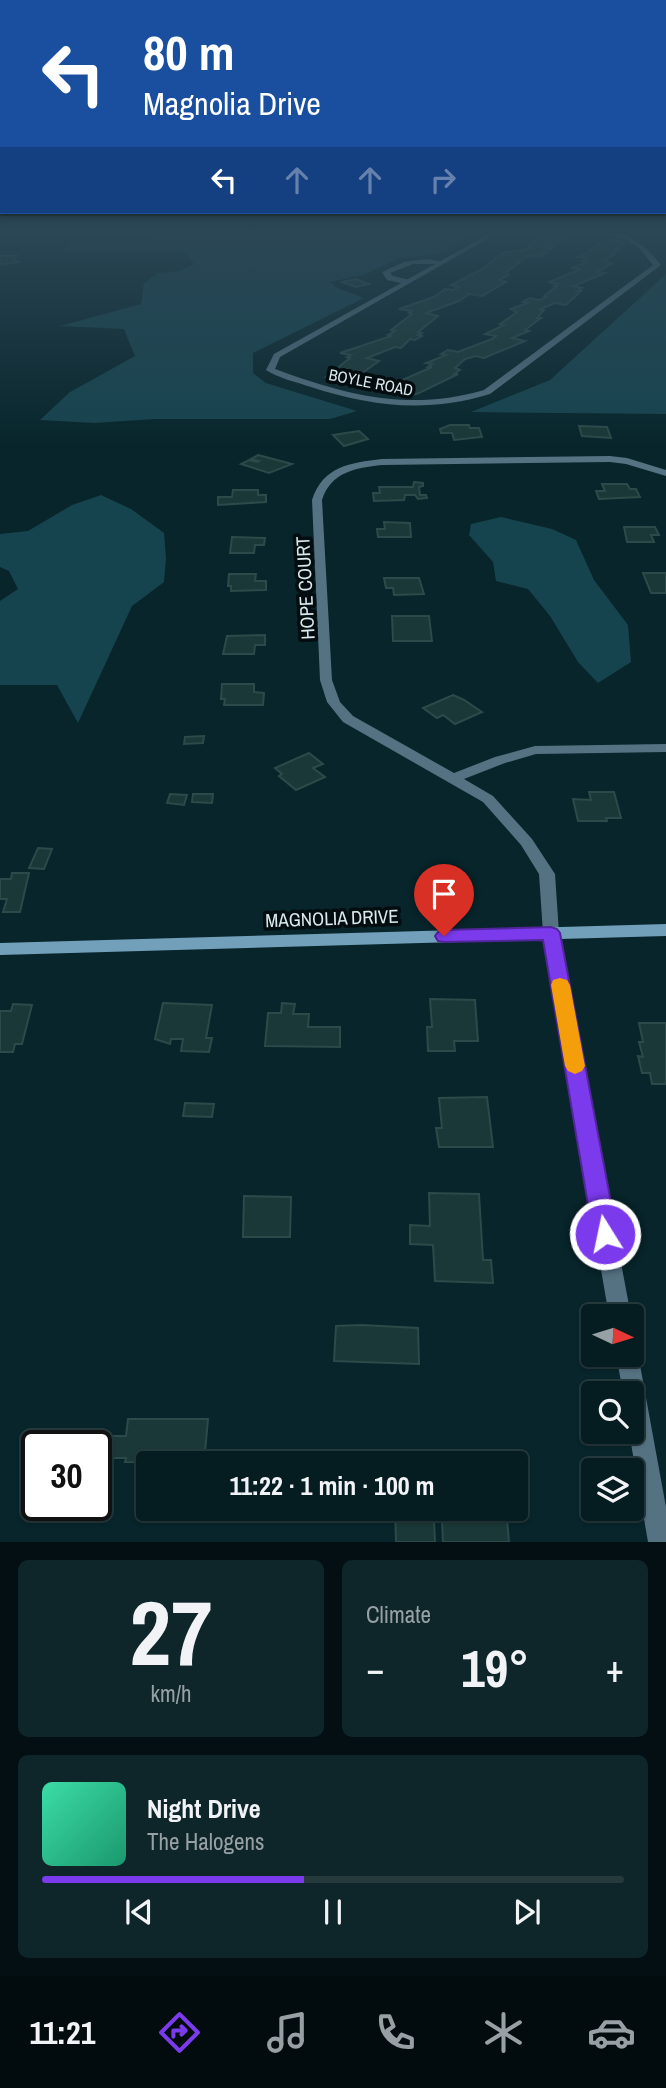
<!DOCTYPE html>
<html lang="en">
<head>
<meta charset="utf-8">
<style>
  :root { --surface:#051c20; --page:#0e2529; --text:#f1f3f6; --muted:#97a1a5; --line:#263a3e; --accent:#7c3aed }
  body { margin:0; font-family:"Archivo Narrow",sans-serif; background:var(--page); color:var(--text); height:100vh; display:flex; flex-direction:column; font-size:26px; white-space:nowrap }
  * { box-sizing:border-box; margin:0 }
  p { font-size:23px; color:var(--muted) }
  .icon { flex:none; width:38px; height:38px; fill:none; stroke:currentColor; stroke-width:2; stroke-linecap:round; stroke-linejoin:round }
  .map { position:relative; height:1542px; overflow:hidden }
  .side { display:flex; flex-direction:column; gap:18px; padding:18px; background:#030f12; flex:1 }
  .side>* { flex:none }
  .top-card { position:absolute; left:0px; top:0px; width:667px; height:214px; box-shadow:0 2px 5px #0004,0 0 0 2px var(--line); background:#1a4fa0; color:#fff; overflow:hidden }
  .needle { width:46px; rotate:94deg }
  .buttons { position:absolute; left:581px; top:1304px; display:grid; gap:14px }
  .buttons a { display:grid; place-items:center; width:63px; height:63px; border-radius:7px; background:var(--surface); box-shadow:0 2px 5px #0004,0 0 0 2px var(--line); font-size:35px }
  .speed { position:absolute; left:21px; top:1430px; display:flex; gap:14px; font-size:35px; font-weight:700; text-align:center }
  .speed>* { display:grid; place-content:center; width:91px; height:91px; border-radius:50%; background:var(--surface); box-shadow:0 2px 5px #0004,0 0 0 2px var(--line); line-height:1 }
  .speed .limit { border:4px solid #111; border-radius:10px; background:#fff; color:#111 }
  .pin { position:absolute; display:grid; place-items:center; width:60px; height:60px; color:#fff; margin:-72px -30px; border-radius:50% 50% 50% 0; rotate:-45deg; box-shadow:0 0 7px #0007 }
  .pin .icon { rotate:45deg }
  .me { position:absolute; width:77px; margin:-38px; rotate:350deg; stroke-linejoin:round; filter:drop-shadow(0 0 5px #0008) }
  .turn { display:flex; align-items:center; gap:24px; height:147px; padding:0 28px; font-size:32px }
  .turn .icon { width:91px; height:91px; stroke-width:2.5 }
  .turn b { display:block; font-size:49px; line-height:60px }
  .lanes { display:flex; align-items:center; height:66px; padding:0 28px; background:#0003; justify-content:center; gap:35px; direction:ltr }
  .lanes .off { opacity:.35 }
  .big { font-size:52px; font-weight:700; line-height:1.1 }
  .side .tile { flex:1; display:flex; flex-direction:column; justify-content:center; gap:10px; min-width:0; padding:0 24px; border-radius:10px; background:var(--page) }
  .side .dial { align-items:center; gap:0 }
  .dial b { font-size:91px; line-height:1 }
  .song { display:flex; align-items:center; gap:21px }
  .cover { width:84px; height:84px; border-radius:10px; background:linear-gradient(135deg,hsl(160 70% 55%),hsl(160 70% 35%)) }
  .played { height:7px; border-radius:4px; background:linear-gradient(90deg,var(--accent) 45%,var(--line) 45%) }
  .keys { display:flex; justify-content:space-around; direction:ltr }
  .heat { display:flex; justify-content:space-between; align-items:center; font-size:38px; direction:ltr }
  .side .tiles { flex:1; display:grid; gap:18px; grid-template-columns:1fr 1fr }
  .tile:last-child { grid-column:span 2 }
  .trip { position:absolute; left:136px; top:1451px; width:392px; height:70px; border-radius:7px; background:var(--surface); box-shadow:0 2px 5px #0004,0 0 0 2px var(--line); font-weight:700; line-height:70px; text-align:center }
  .tabs { display:flex; height:112px; justify-content:space-around; align-items:center; background:#020b0d; color:var(--muted) }
  .tabs .icon { width:49px; height:49px }
  .tabs .current { color:var(--accent) }
  .tabs b { font-size:32px; color:var(--text) }
  .map>svg:first-child { display:block }
</style>
</head>
<body>
<div class="map">
<svg width="666" height="1542" viewBox="0 0 666 1542">
  <rect width="100%" height="100%" fill="#07252b"/>
  <g fill="#16444e">
    <path d="M197 230H480L444 251 426 256 399 258 363 275 330 282 337 288 364 298 253 353V373L266 383 357 411 330 419H155L94 423 40 420 70 392 135 356 124 329 60 326 141 304 144 283 159 273 180 271 194 264 183 251H61L74 242 111 239 142 242 161 232Z"/>
    <path d="M666 274V414L471 412 550 380Z"/>
    <path d="M101 495 131 509 164 533 166 558 164 582 132 606 78 723 57 685H0V601L18 589 9 571 0 567V534L28 531 72 505Z"/>
    <path d="M501 517 552 529 576 540 594 580 628 625 631 662 598 683 578 662 550 616 528 589 496 581 493 562 469 535 471 524Z"/>
  </g>
  <g fill="#1a3837" stroke="#2c4a49" stroke-width="2">
    <path d="M558 232 579 235 553 244 549 246 557 247 546 250 542 253H546L541 256 532 255 517 261 520 262 506 272 509 275 499 280 506 282 482 296 469 294 459 301 426 313 438 316 418 332 422 333 418 335 422 336 415 340 410 339 401 348 395 347 367 358 379 361 354 379 358 380 353 383 326 377 350 358 347 357 351 355 340 353 391 336 388 335 395 331 391 330 412 314 409 313 412 311 399 309 434 297 445 289 453 290 459 287 451 285 483 269 502 253 526 250 532 243H529Z"/>
    <path d="M603 239 625 242 612 255H615L602 261 612 263 597 272 605 273 574 286 582 288 577 291H581L566 305 555 303 540 309 544 310 537 318H541L525 330 529 331 512 338 525 341 484 358 476 356 465 359 455 368 460 370 454 374H458L419 393 409 396 380 390 432 367H428L432 364 426 363 446 355 441 354 448 350 458 352 492 339 496 336 485 334 504 325 500 324 517 312 511 309 528 303 523 302 529 298 540 300 546 297 544 296 557 286H554L557 284 549 282 581 269 571 268 588 262 582 261 587 258 578 257 593 250H590Z"/>
    <path d="M0 256H17L13 262H20L0 264Z"/>
    <path d="M356 279 369 284 356 287 342 282Z"/>
    <path d="M450 425H469L470 428H479L482 437 454 440 452 433H441L440 429Z"/>
    <path d="M579 426 607 427 611 438 582 436Z"/>
    <path d="M359 431 368 439 344 446 333 435Z"/>
    <path d="M258 455 292 464 269 473 241 464 249 460 257 462 259 461 251 459Z"/>
    <path d="M414 482 423 483V486L419 487 420 495H426L427 498 418 499 415 495H405L404 500 374 501 373 493H380L379 487H413Z"/>
    <path d="M602 484H627L630 489H636L640 497 599 499 596 491H605Z"/>
    <path d="M233 490H258V495H266V502L218 505V497H232Z"/>
    <path d="M384 522 410 523 411 537H378L377 529H385Z"/>
    <path d="M624 527H655L659 535H651L654 542H627Z"/>
    <path d="M232 537 265 538 264 545H255L254 553H230Z"/>
    <path d="M643 573H666V593H651Z"/>
    <path d="M229 574H256L255 581H266V590L231 591V586H228Z"/>
    <path d="M384 578H419L424 594 394 595 393 588H386Z"/>
    <path d="M392 616H429L432 641H393Z"/>
    <path d="M265 635V645H255L254 654H223L227 636Z"/>
    <path d="M222 684H254V692L264 693 263 705H224L225 699H221Z"/>
    <path d="M453 695 464 700 482 712 455 724 443 715 437 718 423 708Z"/>
    <path d="M204 736 203 743 184 744 185 737Z"/>
    <path d="M309 753 323 764 313 768 325 777 296 790 279 776 282 774 275 768Z"/>
    <path d="M589 792H614L621 818H606L607 821H578L573 799 591 800Z"/>
    <path d="M170 794 187 795 184 805 167 803Z"/>
    <path d="M193 794H213L212 803 192 802Z"/>
    <path d="M38 848 52 849 44 869 29 868Z"/>
    <path d="M12 873H29L20 912H3L7 899H0V879H11Z"/>
    <path d="M430 999 475 1000 478 1041H454L455 1051H428L427 1027H432Z"/>
    <path d="M163 1003 212 1005 206 1038H212L209 1052 181 1051 183 1039H171L170 1044 155 1039Z"/>
    <path d="M282 1003 295 1004 293 1014H309L308 1027H340V1047L265 1046 268 1013H281Z"/>
    <path d="M13 1004 32 1005 22 1044H15L13 1052H0V1011H11Z"/>
    <path d="M639 1023H666V1084H652L650 1073H642L638 1056 643 1057 639 1042H643Z"/>
    <path d="M487 1097 493 1147H439L436 1128H442L439 1098Z"/>
    <path d="M185 1103 214 1104 212 1117 183 1116Z"/>
    <path d="M429 1193 479 1194 483 1260H491L493 1283 435 1281 433 1245 410 1244V1225L430 1226Z"/>
    <path d="M244 1196 291 1197 290 1237H243Z"/>
    <path d="M362 1325 418 1328 419 1364 334 1361 336 1326Z"/>
    <path d="M128 1419H208L204 1463 125 1462 126 1458H101L104 1436H126Z"/>
    <path d="M395 1508H506L509 1542H443L442 1520H434L435 1542H396Z"/>
  </g>
  <g fill="none" stroke-linecap="round" stroke-linejoin="round">
    <path fill="#557282" fill-rule="evenodd" d="M427 259 445 262 442 264H413L390 273 393 276 409 280 406 284 387 280 382 272 404 262Z"/>
    <g fill="#557282" fill-rule="evenodd">
      <path d="M496 230H503L280 357 275 369C346 395 409 412 484 390L653 265 639 248 625 239 585 230C622 230 638 236 661 265L490 394C427 413 373 407 311 387 296 382 278 378 266 370L274 354Z"/>
      <path d="M610 456 627 458 666 470V476L626 464 610 462 382 465C355 468 331 472 322 500L332 680 340 702 353 716 454 773 495 757 535 746 666 744V752L536 754 505 763 464 779 493 796 532 839 555 874 559 933 631 1316H609L543 933 539 874 521 845 483 802 343 722 327 702 320 680 312 500C323 466 350 463 382 459Z"/>
      <path d="M632 1346 638 1354 666 1507V1542H648L629 1432H632V1393H623L616 1354H632Z"/>
    </g>
    <path fill="#72a0ba" fill-rule="evenodd" d="M666 924V936L0 955V943Z"/>
  </g>
  <linearGradient id="sky" x2="0" y2="1"><stop stop-color="#041418"/><stop offset="0.52" stop-color="#2b4655"/><stop offset="1" stop-color="#2b4655" stop-opacity="0"/></linearGradient>
  <rect width="666" height="446" fill="url(#sky)"/>
  <path fill="#7c3aed" stroke="#51269a" stroke-width="2" d="M551 927 557 929 560 933 617 1234 613 1241 605 1244 597 1241 593 1234 543 940 444 942 438 941 435 936 438 932 444 930Z"/>
  <path fill="#f59e0b" d="M560 978 567 980 570 985 585 1066 582 1071 575 1074 568 1071 565 1066 551 985 553 980Z"/>
  <g text-anchor="middle" dominant-baseline="central" stroke-width="7" stroke-linejoin="round" paint-order="stroke">
    <g font-size="16" fill="#d9e9ed" stroke="#030c0f">
      <text transform="translate(371 382) rotate(11)">BOYLE ROAD</text>
    </g>
    <g font-size="19" fill="#d9e9ed" stroke="#030c0f">
      <text transform="translate(305 588) rotate(-93)">HOPE COURT</text>
      <text transform="translate(332 918) rotate(-2)">MAGNOLIA DRIVE</text>
    </g>
  </g>
</svg>
<div class="buttons">
<a><svg class="needle" viewBox="-14 -14 28 28"><path d="M0-13l5 13h-10z" fill="#e53935"/><path d="M0 13l5-13h-10z" fill="#97a1a5"/></svg></a>
<a><svg class="icon" aria-label="search" viewBox="0 0 24 24"><circle cx="10" cy="10" r="6"/><path d="M15 15l6 6"/></svg></a>
<a><svg class="icon" aria-label="layers" viewBox="0 0 24 24"><path d="M12 4l9 5-9 5-9-5zM3 14l9 5 9-5"/></svg></a>
</div>
<div class="speed"><div class="limit">30</div></div>
<div class="pin" style="left:444px;top:936px;background:#d93025"><svg class="icon" aria-label="arrive" viewBox="0 0 24 24"><path d="M6 21V4h12l-3 4 3 4H6"/></svg></div>
<svg class="me" style="left:605px;top:1234px" viewBox="-20 -20 40 40"><circle r="17" fill="#7c3aed" stroke="#fff" stroke-width="3"/><path d="M0-11L8 9 0 5-8 9z" fill="#fff"/></svg>
<div class="trip">11:22 · 1 min · 100 m</div>
<div class="top-card">
<div class="turn"><svg class="icon" aria-label="left" viewBox="0 0 24 24"><path d="M17 20v-9H6M10 6l-5 5 5 5"/></svg><div><b>80 m</b>Magnolia Drive</div></div>
<div class="lanes"><svg class="icon" aria-label="left" viewBox="0 0 24 24"><path d="M17 20v-9H6M10 6l-5 5 5 5"/></svg><svg class="icon off" aria-label="ahead" viewBox="0 0 24 24"><path d="M12 20V5M6 11l6-6 6 6"/></svg><svg class="icon off" aria-label="ahead" viewBox="0 0 24 24"><path d="M12 20V5M6 11l6-6 6 6"/></svg><svg class="icon off" aria-label="right" viewBox="0 0 24 24"><path d="M7 20v-9h11M14 6l5 5-5 5"/></svg></div>
</div>
</div>
<section class="side">
<div class="tiles">
<div class="tile dial"><b>27</b><p>km/h</p></div>
<div class="tile"><p>Climate</p>
<div class="heat"><a>−</a><b class="big">19°</b><a>+</a></div>
</div>
<div class="tile">
<div class="song"><i class="cover"></i><div><b>Night Drive</b><p>The Halogens</p></div></div>
<div class="played"></div>
<div class="keys"><svg class="icon" aria-label="previous" viewBox="0 0 24 24"><path d="M18 5L8 12l10 7zM5 5v14"/></svg><svg class="icon" aria-label="pause" viewBox="0 0 24 24"><path d="M8 5v14M16 5v14"/></svg><svg class="icon" aria-label="next" viewBox="0 0 24 24"><path d="M6 5l10 7-10 7zM19 5v14"/></svg></div>
</div>
</div>
</section>
<nav class="tabs">
<b>11:21</b>
<svg class="icon current" aria-label="directions" viewBox="0 0 24 24"><path d="M12 3l9 9-9 9-9-9zM9 14v-3h6M13 9l2 2-2 2"/></svg>
<svg class="icon" aria-label="music" viewBox="0 0 24 24"><path d="M9 18V5l10-2v13"/><circle cx="6" cy="18" r="3"/><circle cx="16" cy="16" r="3"/></svg>
<svg class="icon" aria-label="phone" viewBox="0 0 24 24"><path d="M5 4h4l2 5-3 2q2 4 5 5l2-3 5 2v4C11 20 4 13 5 4z"/></svg>
<svg class="icon" aria-label="climate" viewBox="0 0 24 24"><path d="M12 3v18M4 7l16 10M4 17L20 7"/></svg>
<svg class="icon" aria-label="car" viewBox="0 0 24 24"><path d="M5 17H2v-5l4-1 3-4h7l3 4 3 1v5h-3M9 17h6M6 11h13"/><circle cx="7" cy="17" r="2"/><circle cx="17" cy="17" r="2"/></svg>
</nav>
</body>
</html>
